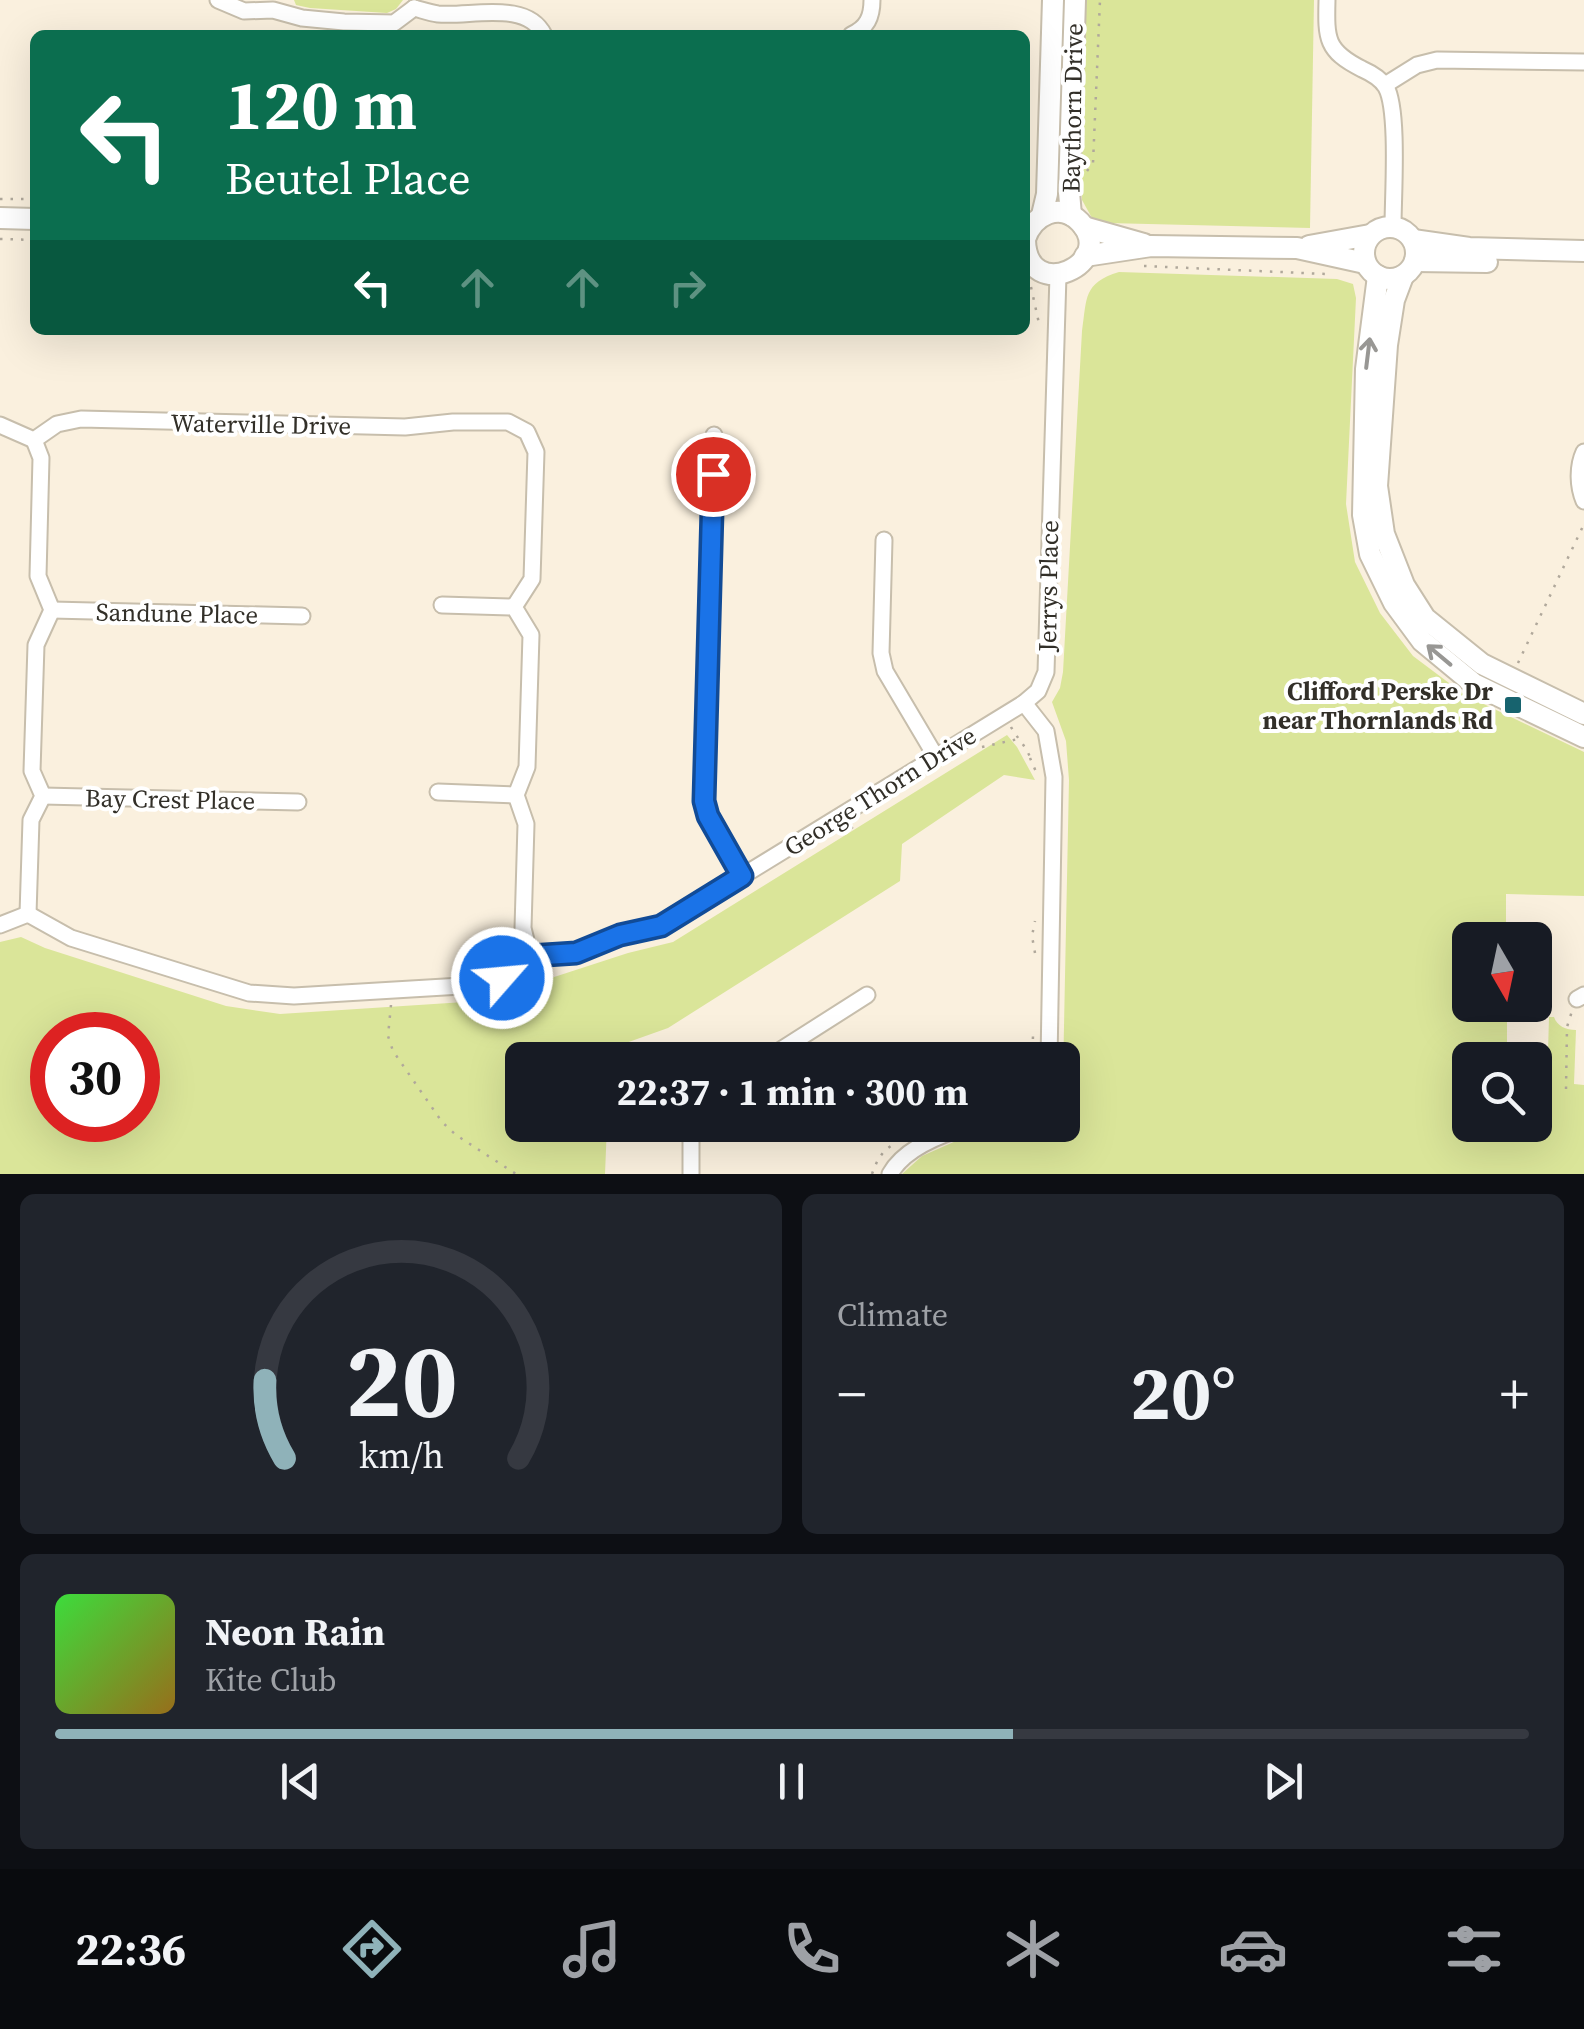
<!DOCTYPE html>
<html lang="en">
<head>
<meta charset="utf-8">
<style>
  :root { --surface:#171b24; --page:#20242c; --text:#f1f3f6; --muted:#9ea1a6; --line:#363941; --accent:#8fb2b9 }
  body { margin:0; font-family:"Source Serif 4",serif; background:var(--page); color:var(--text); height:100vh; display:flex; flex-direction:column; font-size:38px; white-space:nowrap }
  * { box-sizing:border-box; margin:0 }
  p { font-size:32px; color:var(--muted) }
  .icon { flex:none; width:55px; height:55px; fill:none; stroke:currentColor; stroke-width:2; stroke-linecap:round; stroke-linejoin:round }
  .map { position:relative; height:1174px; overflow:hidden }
  .details { display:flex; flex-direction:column; gap:20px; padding:20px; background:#0d0f14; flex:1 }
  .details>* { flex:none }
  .guide { position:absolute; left:30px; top:30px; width:1000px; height:305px; border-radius:15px; box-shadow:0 10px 40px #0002; background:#0b6e4f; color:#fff; overflow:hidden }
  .needle { width:65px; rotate:171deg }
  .buttons { position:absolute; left:1452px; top:922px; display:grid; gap:20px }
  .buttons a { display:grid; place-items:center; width:100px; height:100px; border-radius:15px; background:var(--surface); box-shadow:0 10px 40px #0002; font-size:50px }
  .speed { position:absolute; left:30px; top:1012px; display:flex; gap:20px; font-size:50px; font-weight:700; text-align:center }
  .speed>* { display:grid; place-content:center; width:130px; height:130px; border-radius:50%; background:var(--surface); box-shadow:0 10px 40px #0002; line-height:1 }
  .speed .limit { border:15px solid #d22; background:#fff; color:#111 }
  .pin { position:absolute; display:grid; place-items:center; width:85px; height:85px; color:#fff; margin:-42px; border:5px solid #fff; border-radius:50%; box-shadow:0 2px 10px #0007 }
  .me { position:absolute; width:110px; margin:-55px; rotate:63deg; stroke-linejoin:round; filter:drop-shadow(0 0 8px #0008) }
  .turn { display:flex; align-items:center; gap:35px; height:210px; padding:0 30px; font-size:45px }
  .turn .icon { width:130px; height:130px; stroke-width:2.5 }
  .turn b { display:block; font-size:70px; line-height:85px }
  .lanes { display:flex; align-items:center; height:95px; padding:0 30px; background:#0003; justify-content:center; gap:50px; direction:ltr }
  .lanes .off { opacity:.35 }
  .big { font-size:75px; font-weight:700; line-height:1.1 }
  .details .widget { flex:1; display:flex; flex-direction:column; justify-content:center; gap:15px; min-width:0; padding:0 35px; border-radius:15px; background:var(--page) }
  .details .dial { align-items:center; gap:0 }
  .dial svg { height:260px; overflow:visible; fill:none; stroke:var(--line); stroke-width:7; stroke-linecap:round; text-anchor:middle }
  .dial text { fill:var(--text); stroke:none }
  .song { display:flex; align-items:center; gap:30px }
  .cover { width:120px; height:120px; border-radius:15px; background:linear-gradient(135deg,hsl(120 70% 55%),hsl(40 70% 35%)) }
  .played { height:10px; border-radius:5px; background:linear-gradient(90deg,var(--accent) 65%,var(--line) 65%) }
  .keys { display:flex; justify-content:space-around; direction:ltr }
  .heat { display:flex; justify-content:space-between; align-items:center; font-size:55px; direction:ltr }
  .details .tiles { flex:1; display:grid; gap:20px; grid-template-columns:1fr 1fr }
  .widget:last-child { grid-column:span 2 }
  .trip { position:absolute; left:505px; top:1042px; width:575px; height:100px; border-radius:15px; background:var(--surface); box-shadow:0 10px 40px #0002; font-weight:700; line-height:100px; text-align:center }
  .dock { display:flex; height:160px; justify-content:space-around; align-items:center; background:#090b0e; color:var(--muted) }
  .dock .icon { width:70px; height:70px }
  .dock .selected { color:var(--accent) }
  .dock b { font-size:45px; color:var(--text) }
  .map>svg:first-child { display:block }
</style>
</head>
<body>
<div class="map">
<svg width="1584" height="1174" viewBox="0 0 1584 1174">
  <rect width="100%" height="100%" fill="#faf0de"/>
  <g fill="#dae599" fill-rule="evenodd">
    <path d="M294 0H403L396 9 387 13 310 8 296 5Z"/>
    <path d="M1085 0H1314L1310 228 1107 223 1092 218 1082 200 1081 162Z"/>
    <path d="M1119 272 1337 279 1353 284 1356 298 1346 504 1355 562 1380 613 1413 656 1465 695 1584 752V896L1506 894V940H1470V1005H1507V1060H1470V1125H1535V1087L1547 1086 1549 1017H1554C1557 1026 1566 1030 1576 1030L1574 1084 1584 1085V1174H902L922 1156 956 1141 1015 1125H1062L1069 780 1066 741 1052 702 1060 688 1063 672 1082 331C1087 298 1083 283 1119 272Z"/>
    <path d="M1007 735 1017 747 1035 780 1004 775 902 844 900 881 668 1028 609 1049V1060H522V1125H607L605 1174H0V942L21 937 45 948 226 1006 280 1014 480 1001 628 953 673 942ZM138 1035V1120H52V1035Z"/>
  </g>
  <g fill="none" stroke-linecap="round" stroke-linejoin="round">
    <defs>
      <g id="minor">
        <path d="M218 0 244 11 273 10 302 18 344 22 394 23 414 8"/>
        <path d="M1327 0C1326 39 1326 51 1362 69 1371 73 1381 79 1386 87 1399 110 1393 196 1393 226"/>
        <path d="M414 8C422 10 430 13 438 14 471 17 527 0 544 35"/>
        <path d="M851 35C867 28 872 17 872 0"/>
        <path d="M1385 85 1417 65 1437 60 1584 62"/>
        <path d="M0 425 34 440 57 424 81 419 405 427 453 422H508L527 432 536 452 532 579 514 607 531 635 527 767 516 795 526 824 523 928 530 957"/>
        <path d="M714 435 704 801 708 816 742 876"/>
        <path d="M1584 452C1577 467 1578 487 1584 501"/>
        <path d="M884 540 881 653 885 671 936 757"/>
        <path d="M442 605 514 607"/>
        <path d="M52 610 302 616"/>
        <path d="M1024 703 1046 731 1054 777 1049 1060"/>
        <path d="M438 792 516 795"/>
        <path d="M43 796 298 802"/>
        <path d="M28 914 31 820 43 796 32 771 36 645 52 610 38 576 41 458 34 440"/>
        <path d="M0 925 28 914 71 938 249 993 294 996 478 985 502 978 530 957 576 953 620 935 661 926 1024 703 1038 691 1046 672 1058 275"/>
        <path d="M1577 999 1584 995"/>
        <path d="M765 1060 867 995"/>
        <path d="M691 1174V1125"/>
        <path d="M890 1174C905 1147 944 1133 973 1125"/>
      </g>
      <g id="tertiary">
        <path d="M1042 215 1047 194 1053 0"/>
        <path d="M1071 215 1069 192 1075 0"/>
        <path d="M0 218 35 219"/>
        <circle cx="1390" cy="253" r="26"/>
        <path d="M1084 227 1144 244"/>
        <path d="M1025 239C1033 215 1060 201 1080 222 1119 263 1027 306 1025 240"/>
        <path d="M1413 240 1469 248 1584 251"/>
        <path d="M1309 246 1370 235"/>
        <path d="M1085 256 1151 246 1297 248 1365 263"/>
        <path d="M1415 261 1487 262"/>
        <path d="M1378 276 1366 369 1363 515 1370 554 1394 603 1422 641 1474 684 1584 737"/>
        <path d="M1403 276 1394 300 1387 345 1377 486 1384 534 1404 585 1425 618 1482 664 1584 714"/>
      </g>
    </defs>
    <use href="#minor" stroke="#c7beac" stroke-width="19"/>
    <use href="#tertiary" stroke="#c7beac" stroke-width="24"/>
    <g stroke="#b0a89b" stroke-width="2.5" stroke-dasharray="2.5 8" stroke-linecap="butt">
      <path d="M1087 171 1093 163 1100 0"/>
      <path d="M0 199H35"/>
      <path d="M0 239 35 240"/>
      <path d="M1144 266 1326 274"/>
      <path d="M1031 287 1040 328"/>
      <path d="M1518 663 1584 524"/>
      <path d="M1011 727C1017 738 1025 745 1030 757L1035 755"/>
      <path d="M982 747 1018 739"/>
      <path d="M1030 758 1037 774"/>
      <path d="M842 834 856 825"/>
      <path d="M1035 953 1032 936 1035 921"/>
      <path d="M391 1005 388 1036 393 1051 442 1122 456 1135 516 1174"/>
      <path d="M1032 1060 1033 1036"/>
      <path d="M1566 1089 1567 1027 1572 1011"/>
      <path d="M872 1174C877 1160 882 1150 896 1143"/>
    </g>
    <use href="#minor" stroke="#fff" stroke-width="15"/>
    <use href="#tertiary" stroke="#fff" stroke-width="20"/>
  </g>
  <defs><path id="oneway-shaft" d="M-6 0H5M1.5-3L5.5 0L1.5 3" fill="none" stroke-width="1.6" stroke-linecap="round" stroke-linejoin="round" transform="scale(2.5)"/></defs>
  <g stroke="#989794">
    <use href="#oneway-shaft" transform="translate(1368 353) rotate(-83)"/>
    <use href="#oneway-shaft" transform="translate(1439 655) rotate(-140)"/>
  </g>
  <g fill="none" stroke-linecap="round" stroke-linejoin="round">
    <defs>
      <path id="route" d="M502 978 530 956 576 953 620 935 661 926 742 876 708 816 704 801 713 474"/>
    </defs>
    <use href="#route" stroke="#114b97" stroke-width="25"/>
    <use href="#route" stroke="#1a73e8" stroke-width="18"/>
  </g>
  <rect fill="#17636e" stroke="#fff" stroke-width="4" x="1503" y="695" width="20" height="20" rx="5"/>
  <g text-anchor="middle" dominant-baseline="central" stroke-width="8" stroke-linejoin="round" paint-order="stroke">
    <g font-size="25" fill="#322f28" stroke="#fff">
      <text transform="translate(1072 108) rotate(-89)">Baythorn Drive</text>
      <text transform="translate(261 424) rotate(1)">Waterville Drive</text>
      <text transform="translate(1048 586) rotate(-89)">Jerrys Place</text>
      <text transform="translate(177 613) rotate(1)">Sandune Place</text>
      <text transform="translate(880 791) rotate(-32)">George Thorn Drive</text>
      <text transform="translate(170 799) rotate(1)">Bay Crest Place</text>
    </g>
    <g font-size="25" font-weight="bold" fill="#322f28" stroke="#fff" text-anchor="end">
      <text x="1493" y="691">Clifford Perske Dr<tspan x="1493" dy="29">near Thornlands Rd</tspan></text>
    </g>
  </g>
</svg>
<div class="buttons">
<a><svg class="needle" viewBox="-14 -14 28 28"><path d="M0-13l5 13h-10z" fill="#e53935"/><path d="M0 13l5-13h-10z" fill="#9ea1a6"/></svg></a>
<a><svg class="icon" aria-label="search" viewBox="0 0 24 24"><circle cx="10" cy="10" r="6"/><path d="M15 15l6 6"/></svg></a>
</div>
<div class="speed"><div class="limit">30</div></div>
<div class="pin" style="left:713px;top:474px;background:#d93025"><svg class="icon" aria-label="arrive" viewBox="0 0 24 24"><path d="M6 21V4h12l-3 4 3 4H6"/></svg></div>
<svg class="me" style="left:502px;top:978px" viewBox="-20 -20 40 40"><circle r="17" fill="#1a73e8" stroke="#fff" stroke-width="3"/><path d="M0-11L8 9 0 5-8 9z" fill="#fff"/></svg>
<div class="trip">22:37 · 1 min · 300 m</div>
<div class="guide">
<div class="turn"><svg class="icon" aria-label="left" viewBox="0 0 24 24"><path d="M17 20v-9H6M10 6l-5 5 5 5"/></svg><div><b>120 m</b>Beutel Place</div></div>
<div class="lanes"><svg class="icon" aria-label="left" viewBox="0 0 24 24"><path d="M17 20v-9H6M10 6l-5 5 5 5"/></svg><svg class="icon off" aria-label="ahead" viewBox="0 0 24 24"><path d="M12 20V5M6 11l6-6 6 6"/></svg><svg class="icon off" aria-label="ahead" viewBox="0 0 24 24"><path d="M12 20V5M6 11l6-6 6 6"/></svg><svg class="icon off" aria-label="right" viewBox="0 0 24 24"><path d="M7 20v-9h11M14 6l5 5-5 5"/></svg></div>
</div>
</div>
<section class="details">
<div class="tiles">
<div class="widget dial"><svg viewBox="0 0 100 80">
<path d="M14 69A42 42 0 1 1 86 69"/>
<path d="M14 69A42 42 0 0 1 8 45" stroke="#8fb2b9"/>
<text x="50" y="56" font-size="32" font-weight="700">20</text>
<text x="50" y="72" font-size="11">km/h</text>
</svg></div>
<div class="widget"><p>Climate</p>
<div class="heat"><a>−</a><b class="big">20°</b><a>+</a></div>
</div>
<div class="widget">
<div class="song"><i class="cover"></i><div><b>Neon Rain</b><p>Kite Club</p></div></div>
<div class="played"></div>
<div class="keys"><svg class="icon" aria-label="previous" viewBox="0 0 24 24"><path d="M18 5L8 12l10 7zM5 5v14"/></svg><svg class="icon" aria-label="pause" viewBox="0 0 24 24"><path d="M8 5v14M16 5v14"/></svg><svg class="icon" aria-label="next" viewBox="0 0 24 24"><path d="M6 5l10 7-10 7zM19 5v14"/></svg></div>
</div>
</div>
</section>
<nav class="dock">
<b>22:36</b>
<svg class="icon selected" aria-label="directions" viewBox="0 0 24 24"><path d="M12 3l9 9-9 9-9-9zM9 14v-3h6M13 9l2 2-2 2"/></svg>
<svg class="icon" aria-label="music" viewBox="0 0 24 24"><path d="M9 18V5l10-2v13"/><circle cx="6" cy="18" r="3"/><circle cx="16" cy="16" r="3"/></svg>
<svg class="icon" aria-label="phone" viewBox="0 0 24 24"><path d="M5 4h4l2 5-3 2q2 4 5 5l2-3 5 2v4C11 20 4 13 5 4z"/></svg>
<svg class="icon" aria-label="climate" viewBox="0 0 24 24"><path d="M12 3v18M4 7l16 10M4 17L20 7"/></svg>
<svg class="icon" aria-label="car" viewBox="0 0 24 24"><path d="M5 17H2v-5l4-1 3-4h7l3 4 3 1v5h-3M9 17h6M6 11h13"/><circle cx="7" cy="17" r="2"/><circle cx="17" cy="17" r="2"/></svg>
<svg class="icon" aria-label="filters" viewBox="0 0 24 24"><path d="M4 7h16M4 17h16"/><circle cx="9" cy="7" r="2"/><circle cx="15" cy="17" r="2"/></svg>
</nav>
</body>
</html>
